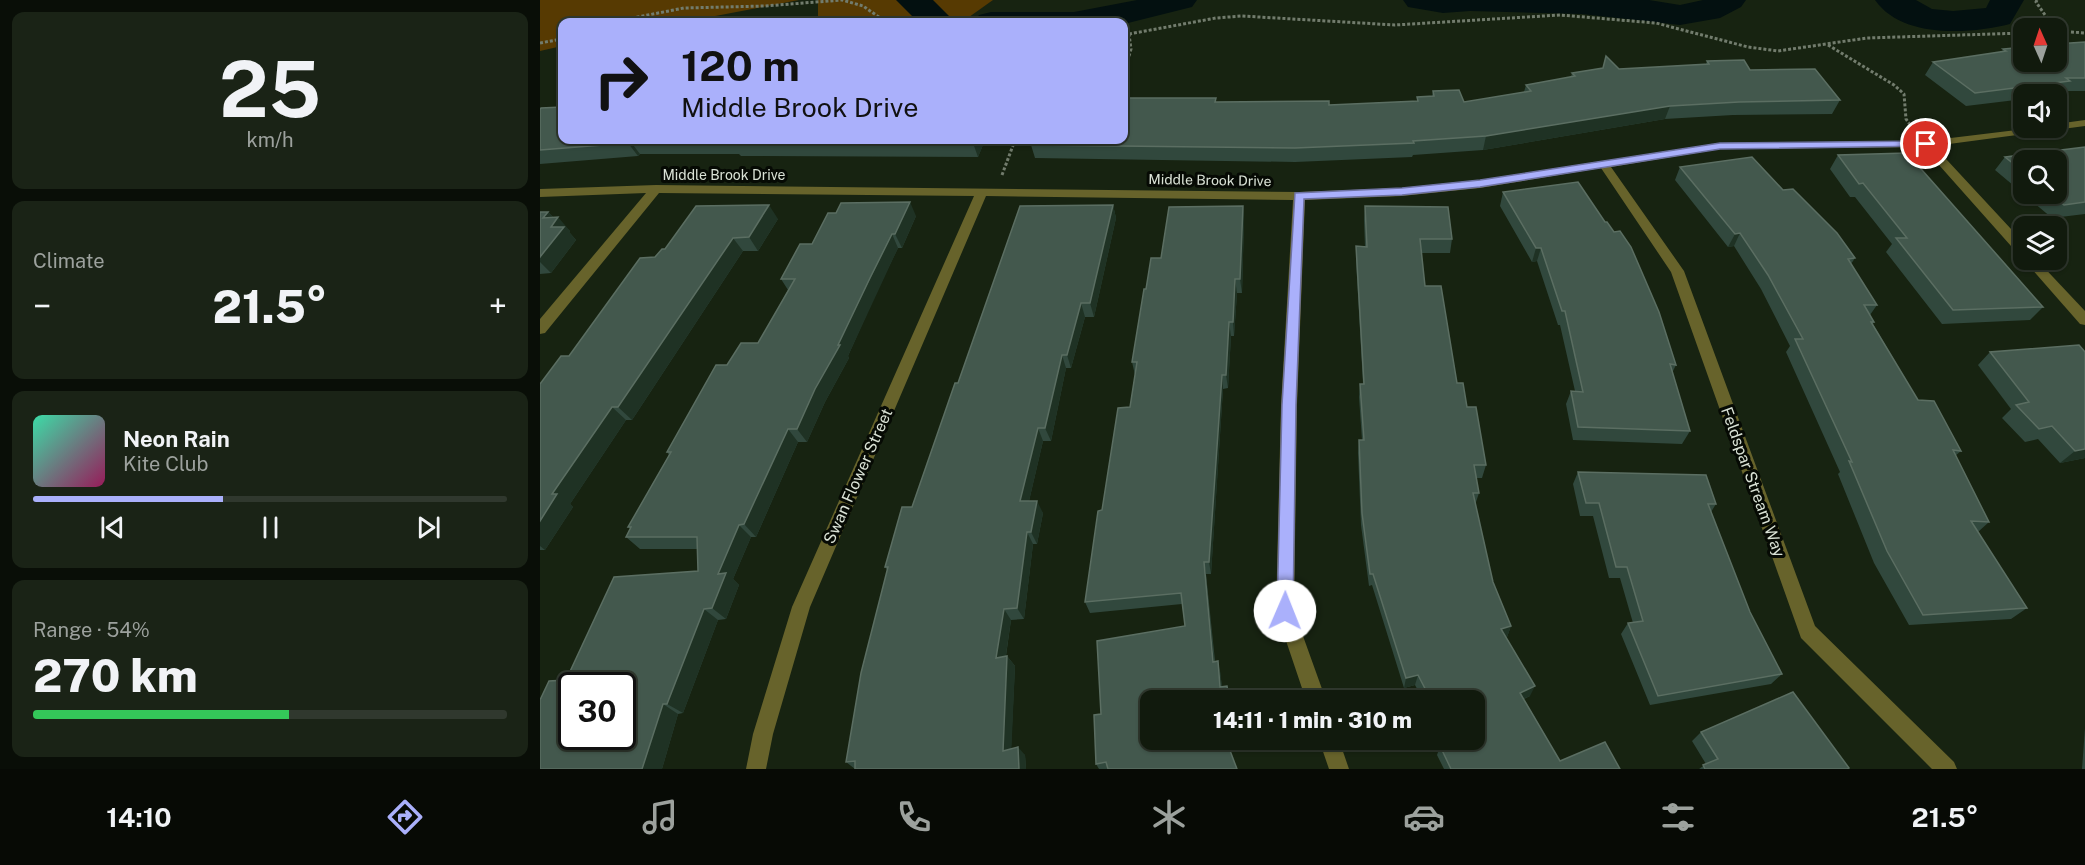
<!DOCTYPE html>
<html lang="en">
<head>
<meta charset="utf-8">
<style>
  :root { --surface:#111a0d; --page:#1a2316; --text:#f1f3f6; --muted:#9ca19d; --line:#30382e; --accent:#aab0fb }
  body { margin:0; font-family:"Public Sans",sans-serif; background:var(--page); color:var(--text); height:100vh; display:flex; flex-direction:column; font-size:22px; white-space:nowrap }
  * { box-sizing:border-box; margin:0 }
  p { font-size:20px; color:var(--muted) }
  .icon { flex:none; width:33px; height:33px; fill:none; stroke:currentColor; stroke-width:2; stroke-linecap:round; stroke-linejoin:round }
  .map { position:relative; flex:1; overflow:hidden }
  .details { display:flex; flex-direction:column; gap:12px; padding:12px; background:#090e07; width:540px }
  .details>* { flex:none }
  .top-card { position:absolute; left:18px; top:18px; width:570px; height:126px; border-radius:12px; box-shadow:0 2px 4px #0004,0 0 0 2px var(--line); background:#aab0fb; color:#111; overflow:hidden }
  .needle { width:39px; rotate:357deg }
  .fabs { position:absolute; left:1473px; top:18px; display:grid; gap:12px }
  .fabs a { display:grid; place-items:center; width:54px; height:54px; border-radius:12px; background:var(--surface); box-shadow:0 2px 4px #0004,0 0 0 2px var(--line); font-size:30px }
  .speed { position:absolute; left:18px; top:672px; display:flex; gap:12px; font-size:30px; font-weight:700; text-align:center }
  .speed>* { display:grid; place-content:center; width:78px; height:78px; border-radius:50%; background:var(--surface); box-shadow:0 2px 4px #0004,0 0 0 2px var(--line); line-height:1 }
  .speed .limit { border:3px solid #111; border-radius:9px; background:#fff; color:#111 }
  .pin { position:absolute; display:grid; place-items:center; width:51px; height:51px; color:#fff; margin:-26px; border:3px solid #fff; border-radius:50%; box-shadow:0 2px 6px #0007 }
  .me { position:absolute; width:66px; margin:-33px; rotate:1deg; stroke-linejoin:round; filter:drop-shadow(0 0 4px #0008) }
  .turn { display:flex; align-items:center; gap:21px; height:126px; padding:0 24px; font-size:27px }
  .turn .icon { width:78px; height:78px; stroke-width:2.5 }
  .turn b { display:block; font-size:42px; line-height:51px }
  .big { font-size:45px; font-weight:800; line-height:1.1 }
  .details .widget { flex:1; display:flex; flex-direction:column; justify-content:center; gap:9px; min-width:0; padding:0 21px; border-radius:12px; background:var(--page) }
  .details .dial { align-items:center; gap:0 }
  .dial b { font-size:78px; line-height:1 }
  .song { display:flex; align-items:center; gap:18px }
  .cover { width:72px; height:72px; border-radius:9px; background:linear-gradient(135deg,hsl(160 70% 55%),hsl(330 70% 35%)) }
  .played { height:6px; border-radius:3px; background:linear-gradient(90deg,var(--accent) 40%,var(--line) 40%) }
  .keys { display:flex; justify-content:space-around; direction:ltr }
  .heat { display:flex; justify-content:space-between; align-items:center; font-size:33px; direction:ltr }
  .charge { height:9px; border-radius:4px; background:linear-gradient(90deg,#34c759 54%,var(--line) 0) }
  .trip { position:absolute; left:600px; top:690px; width:345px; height:60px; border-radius:12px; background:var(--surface); box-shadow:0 2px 4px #0004,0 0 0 2px var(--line); font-weight:800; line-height:60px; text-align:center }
  .dock { display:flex; height:96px; justify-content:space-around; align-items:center; background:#070a05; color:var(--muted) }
  .dock .icon { width:42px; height:42px }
  .dock .active { color:var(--accent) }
  .dock b { font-size:27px; color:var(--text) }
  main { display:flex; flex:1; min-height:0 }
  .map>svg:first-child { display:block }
</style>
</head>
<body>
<main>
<section class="details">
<div class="widget dial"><b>25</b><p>km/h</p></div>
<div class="widget"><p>Climate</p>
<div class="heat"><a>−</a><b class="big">21.5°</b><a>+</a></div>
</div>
<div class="widget">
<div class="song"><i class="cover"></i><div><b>Neon Rain</b><p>Kite Club</p></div></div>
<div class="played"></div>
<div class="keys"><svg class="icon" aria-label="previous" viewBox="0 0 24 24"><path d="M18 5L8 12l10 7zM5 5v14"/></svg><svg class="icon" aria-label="pause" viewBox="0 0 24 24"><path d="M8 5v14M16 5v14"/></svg><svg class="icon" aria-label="next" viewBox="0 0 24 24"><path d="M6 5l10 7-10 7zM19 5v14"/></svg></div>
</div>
<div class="widget"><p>Range · 54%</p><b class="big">270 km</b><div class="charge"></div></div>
</section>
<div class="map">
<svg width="1545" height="769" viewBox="0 0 1545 769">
  <rect width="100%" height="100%" fill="#172311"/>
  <g fill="#573a02">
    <path d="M0 0H259L144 22H22V46L0 51Z"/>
    <path d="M278 0H453L422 22H281L278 16Z"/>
  </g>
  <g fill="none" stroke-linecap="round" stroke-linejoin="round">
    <g fill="#031010" fill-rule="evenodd">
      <path d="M356 0H393L415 22H378Z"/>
      <path d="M597 0H657L652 7 584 24 434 22 439 15 451 12H534Z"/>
      <path d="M863 0H1109L1140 5 1163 0H1206L1201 7 1180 18 1140 25 1042 14 930 11 903 13 868 7Z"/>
      <path d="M1335 0H1376L1392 9 1413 11 1446 8 1450 0H1484L1470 24C1430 34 1362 39 1335 0Z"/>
    </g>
    <g stroke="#727c6d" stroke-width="3" stroke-dasharray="3 2" stroke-linecap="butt">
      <path d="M1497 0 1496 2 1514 28"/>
      <path d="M72 22 144 8 225 6 302 0 323 6 346 22"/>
      <path d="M1516 31 1545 33"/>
      <path d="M584 32 589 34 591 49 584 74"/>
      <path d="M589 34 676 18 702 16 855 25 1020 15 1116 23 1208 47 1238 51 1327 38 1484 33"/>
      <path d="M0 43 22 39"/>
      <path d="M1288 45 1354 85 1364 94 1366 119 1371 126"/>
      <path d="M462 175 475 140"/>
    </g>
    <g fill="#67632b" fill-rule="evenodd">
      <path d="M1545 120V126L1394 146 1484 243V256L1479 255 1383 147 1180 149 1071 167 1144 271 1275 626 1414 762 1417 769H1392L1261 638 1131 272 1061 168 940 188 862 196 765 200 757 405 754 611 786 700H766L736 611 741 405 753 200 446 196 270 607 233 734 226 769H206L213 734 252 607 434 196 119 193 5 333 0 334V319L106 193 0 197V189L116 185 759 192 862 188 940 180 1180 143 1386 141 1493 128H1516V124Z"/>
      <path d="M1484 260H1497L1545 311V325L1540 324Z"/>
      <path d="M779 740H799L809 769H789Z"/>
    </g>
  </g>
  <g fill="#31483d" fill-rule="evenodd">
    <path d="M1545 42V91H1522L1520 94 1516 95 1484 94V99L1426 106 1385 75 1393 62 1462 52 1463 49Z"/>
    <path d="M1167 61 1210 70 1300 100 1292 114 1193 115 1125 119 943 150 873 155 872 157 755 162 495 158 491 145 676 98V102L789 105 877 101V97L892 96 893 91 924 102 984 92 986 85 1031 77 1032 73 1166 64Z"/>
    <path d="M0 110 445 140 438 157 201 156 199 154H100L98 156 0 164Z"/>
    <path d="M1545 147V214L1512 218 1455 170 1465 157ZM1484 160 1516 194H1484Z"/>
    <path d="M1298 155 1503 307 1490 320 1402 324 1346 252 1352 244 1315 197H1310L1290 169Z"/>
    <path d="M1140 167 1243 190 1315 258 1311 264 1337 305 1330 315 1334 322 1333 324 1378 400 1421 451 1415 456 1449 522 1438 532 1487 608 1471 619 1369 625 1334 563 1298 474 1300 472 1246 352 1250 346 1221 289 1194 246 1188 247 1135 180Z"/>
    <path d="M963 192 1136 365 1132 373 1150 431 1142 444 1033 440 1026 404 1031 391H1035L1020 325H1018L997 261 992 262 960 206Z"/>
    <path d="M573 205 576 218 554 317H545L531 368H526L511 441H503L489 501 503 513 497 544H493L484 619 471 620 466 656H467L475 666 471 748 485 755 486 769H315L306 762 347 570 345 567 372 507 418 383Z"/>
    <path d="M703 206 704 220 702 293H697L694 336H691L688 388 683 389 671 574H666L675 661 680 671 682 687 687 686 690 700H610V740H695L696 745 688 746 697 769H559L556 764 561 714 645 626 642 604 550 613 545 602 590 407 595 375 592 362 606 289 621 258Z"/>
    <path d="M825 206 912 239 910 253H881L885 286 917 383 927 407 946 465 942 478H936L939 493 935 505 953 582 971 626 967 637H966L990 696 984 699 1020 761 1080 769H904L897 755 900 746 905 744 903 740H934V700H883L875 685 864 688 832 585 829 586 821 525 818 453 819 440H822L819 397 820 384H823L816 260V246L825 247 824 220Z"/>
    <path d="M0 212H8L14 218 30 231 29 232 36 240 11 273 0 274Z"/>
    <path d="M376 216 362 248H358L337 291 308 356 309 358 285 402 267 442H258L216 537H211L193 579 199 585 186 619 178 620 143 713 138 714 122 769H0L158 571V549H100L86 537 90 528 88 527 129 455 127 452 187 365 218 343 248 290 241 279 272 244Z"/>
    <path d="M238 219 218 251H203L92 420H86L30 504 33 507 5 550H0V384L29 356 115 257 125 249Z"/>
    <path d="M1450 352 1545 458 1520 463 1498 439 1485 442 1462 418 1471 409 1438 365Z"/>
    <path d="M1038 472 1176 504 1171 512 1210 612 1242 674 1231 684 1110 705 1081 634 1088 623H1093L1080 578H1069L1053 516H1040L1033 484Z"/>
    <path d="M1545 728V769H1542Z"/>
    <path d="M1161 732 1307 769H1159L1166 764 1152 741Z"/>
  </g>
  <g fill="#1f3224">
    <path d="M1130 106 1125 119 943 150 946 136Z"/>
    <path d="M435 140H445L438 157 433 143Z"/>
    <path d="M90 141 100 154 98 156 88 143Z"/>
    <path d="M370 202 376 216 362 248 355 234Z"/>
    <path d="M229 205 238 219 218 251 209 237Z"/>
    <path d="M573 205 576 218 554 317 550 303Z"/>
    <path d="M703 206 704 220 702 293 700 279Z"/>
    <path d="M8 212 16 220 18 217 30 231 29 232 36 240 11 273 0 262 3 218Z"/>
    <path d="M1200 233 1194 246 1188 247 1195 234Z"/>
    <path d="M352 234 358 248 308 356 309 358 285 402 267 442 257 429 275 389 298 345Z"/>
    <path d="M193 238 203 251 92 420 78 407Z"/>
    <path d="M996 248H1001L997 261 992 262Z"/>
    <path d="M695 279 697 293 694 336 693 322Z"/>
    <path d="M541 303 545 317 531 368 527 355Z"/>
    <path d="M689 322 691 336 688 388 686 375Z"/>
    <path d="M522 355 526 368 511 441 505 428Z"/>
    <path d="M682 375 683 389 671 574 669 562Z"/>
    <path d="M72 407 86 420 30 504 33 507 5 550 0 546V521L12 494Z"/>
    <path d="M498 428 503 441 486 514 480 501Z"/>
    <path d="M248 429 258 442 216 537 204 524Z"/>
    <path d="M1545 449V458L1520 463 1535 451Z"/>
    <path d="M497 501 503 513 497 544 491 532Z"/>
    <path d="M199 525 211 537 193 579 199 585 186 619 172 608 178 574Z"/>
    <path d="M487 532 493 544 484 619 477 608Z"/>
    <path d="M664 562 666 574 675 672 673 662Z"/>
    <path d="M164 609 178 620 143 713 127 704Z"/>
    <path d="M464 609 471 620 464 668 456 658Z"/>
    <path d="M971 626 967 637 956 639 961 629Z"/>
    <path d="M467 656 475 666 471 759 463 751Z"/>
    <path d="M678 661 680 671 683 697 680 687Z"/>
    <path d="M878 675 875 685 864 688 866 678Z"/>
    <path d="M995 686 990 696 975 702 980 693Z"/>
    <path d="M123 704 138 714 122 769H102Z"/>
    <path d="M478 747 485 755 486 769H479Z"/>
  </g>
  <g fill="#43584d" stroke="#5b6e62" stroke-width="1.5" fill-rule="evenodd">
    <path d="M1545 42V78H1526L1530 81 1435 93 1393 62 1466 51 1463 49 1484 47V62H1516V44Z"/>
    <path d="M1066 56 1079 69 1169 64 1167 61 1204 60 1210 70 1275 69 1300 100 1199 102 1130 106 946 136 873 141 874 143 755 148 491 145 493 140H584V98H676L675 102 789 101V105L878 101 877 97 894 96 893 91 919 90 924 102 991 91 986 85 1035 76 1032 73 1063 68Z"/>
    <path d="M22 107V140H435L433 143H193L195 140 90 141 88 143 0 150V110L1 108Z"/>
    <path d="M1545 147V202L1524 205 1510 194H1516V160H1484V172L1465 157Z"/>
    <path d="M1367 153 1503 307 1413 310 1356 238H1367L1323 183 1319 184 1298 155Z"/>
    <path d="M1212 157 1243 190 1253 189 1297 233 1315 258 1308 259 1337 305H1324L1334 322H1331L1378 400 1394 401 1421 451 1413 450 1449 522 1431 521 1487 608 1383 615 1347 551 1309 461 1312 462 1255 339H1263L1228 275 1200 233 1195 234 1140 167Z"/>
    <path d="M1038 182 1065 222H1067L1074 232 1080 231 1091 247 1119 312 1136 365 1130 364 1150 431 1038 427 1031 391 1043 392 1025 311H1022L1001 248H996L963 192Z"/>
    <path d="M370 202 355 234H352L330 278 298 345H300L275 389 257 429H248L204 524 199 525 178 574 186 573 172 608 164 609 127 704H123L102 769H0V700L9 681 26 680 74 577 158 571 157 537H86L91 527H88L131 452H127L176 365H187L201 343H218L255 279H241L260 244H272L288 213H296L301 203ZM32 686H82V736H32Z"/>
    <path d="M229 205 209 237 193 238 78 407H72L12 494H17L0 521V384L21 356H29L100 258 115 257 122 249H125L156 206Z"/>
    <path d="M573 205 550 303H541L527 355H522L505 428H498L480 501H497L491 532H487L477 608 464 609 456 658 467 656 463 751 478 747 479 769H315V761L306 762 321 673 348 567H345L362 507H372L415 383H418L480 206Z"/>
    <path d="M703 206 700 279H695L693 322H689L686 375H682L669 562H664L673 662 678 661 680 687 687 686 689 700H610V740H686L697 769H568L566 762 556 764 554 715 561 714 557 641 645 626 641 593 545 602 558 511 562 510 578 408 590 407 597 362H592L604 289H606L611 258H621L629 207Z"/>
    <path d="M825 206 908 207 912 239H880L885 286H901L917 383H923L927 407H936L946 465H934L939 493H933L953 582 971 626 961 629 995 686 980 693 1020 761 1065 742 1080 769H911L900 746 912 741 911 740H934V700H891L878 675 866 678 833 574H830L822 513 819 440H824L820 384H824L816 246 827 247Z"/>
    <path d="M0 212H8L3 218 18 217 11 227H24L0 257Z"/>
    <path d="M1539 345 1545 352V449L1535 451 1512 426 1499 429 1476 405 1489 402 1450 352Z"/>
    <path d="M1038 472 1166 475 1176 504H1168L1210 612 1242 674 1118 696 1088 623 1103 621 1087 567H1076L1059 503H1046Z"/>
    <path d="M1253 692 1309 768 1307 769H1165L1163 765 1178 759 1161 732Z"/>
  </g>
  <path fill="#aab0fb" stroke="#6e72a3" stroke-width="1.5" d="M1386 141 1389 142V146L1180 149 940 187 862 195 764 199 756 405 753 611 751 616 745 619 739 616 737 611 742 405 755 193 862 188 940 180 1180 143Z"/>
  <g text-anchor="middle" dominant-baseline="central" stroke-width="6" stroke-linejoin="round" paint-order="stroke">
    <g font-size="14" fill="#dae2d6" stroke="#060a04">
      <text x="184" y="175">Middle Brook Drive</text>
      <text transform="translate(670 180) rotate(1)">Middle Brook Drive</text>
    </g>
    <g font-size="16" fill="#dae2d6" stroke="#060a04">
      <text transform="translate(318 476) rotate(-66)">Swan Flower Street</text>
      <text transform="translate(1213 482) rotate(70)">Feldspar Stream Way</text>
    </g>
  </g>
</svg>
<div class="fabs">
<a><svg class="needle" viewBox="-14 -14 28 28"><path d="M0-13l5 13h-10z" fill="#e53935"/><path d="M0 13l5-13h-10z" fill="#9ca19d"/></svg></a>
<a><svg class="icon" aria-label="sound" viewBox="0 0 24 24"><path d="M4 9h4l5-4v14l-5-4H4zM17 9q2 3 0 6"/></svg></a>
<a><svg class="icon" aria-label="search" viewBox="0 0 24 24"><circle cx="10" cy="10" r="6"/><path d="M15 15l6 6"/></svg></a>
<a><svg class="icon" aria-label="layers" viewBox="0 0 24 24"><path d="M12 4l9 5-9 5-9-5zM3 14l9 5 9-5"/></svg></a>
</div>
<div class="speed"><div class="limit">30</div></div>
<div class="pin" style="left:1386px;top:144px;background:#d93025"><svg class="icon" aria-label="arrive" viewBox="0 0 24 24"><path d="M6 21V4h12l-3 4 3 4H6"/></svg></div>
<svg class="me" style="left:745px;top:611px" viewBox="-20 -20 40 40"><circle r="19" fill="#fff"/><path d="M0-13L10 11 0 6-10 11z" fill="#aab0fb"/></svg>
<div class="trip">14:11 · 1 min · 310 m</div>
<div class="top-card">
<div class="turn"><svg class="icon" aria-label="right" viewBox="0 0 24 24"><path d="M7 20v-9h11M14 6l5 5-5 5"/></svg><div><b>120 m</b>Middle Brook Drive</div></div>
</div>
</div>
</main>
<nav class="dock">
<b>14:10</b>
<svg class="icon active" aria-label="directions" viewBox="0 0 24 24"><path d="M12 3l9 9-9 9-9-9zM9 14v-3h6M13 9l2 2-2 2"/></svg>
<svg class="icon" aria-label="music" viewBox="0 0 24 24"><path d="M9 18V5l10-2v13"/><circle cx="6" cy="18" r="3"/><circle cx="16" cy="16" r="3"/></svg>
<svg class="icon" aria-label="phone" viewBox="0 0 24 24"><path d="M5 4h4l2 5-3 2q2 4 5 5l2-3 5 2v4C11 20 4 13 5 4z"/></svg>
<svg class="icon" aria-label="climate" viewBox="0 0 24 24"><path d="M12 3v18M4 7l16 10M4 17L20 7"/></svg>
<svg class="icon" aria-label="car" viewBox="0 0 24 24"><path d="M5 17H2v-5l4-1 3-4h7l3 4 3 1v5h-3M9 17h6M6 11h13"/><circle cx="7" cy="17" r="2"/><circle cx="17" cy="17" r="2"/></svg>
<svg class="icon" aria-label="filters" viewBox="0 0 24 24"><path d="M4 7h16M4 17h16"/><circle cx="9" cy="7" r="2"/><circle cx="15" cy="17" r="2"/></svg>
<b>21.5°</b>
</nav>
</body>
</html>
